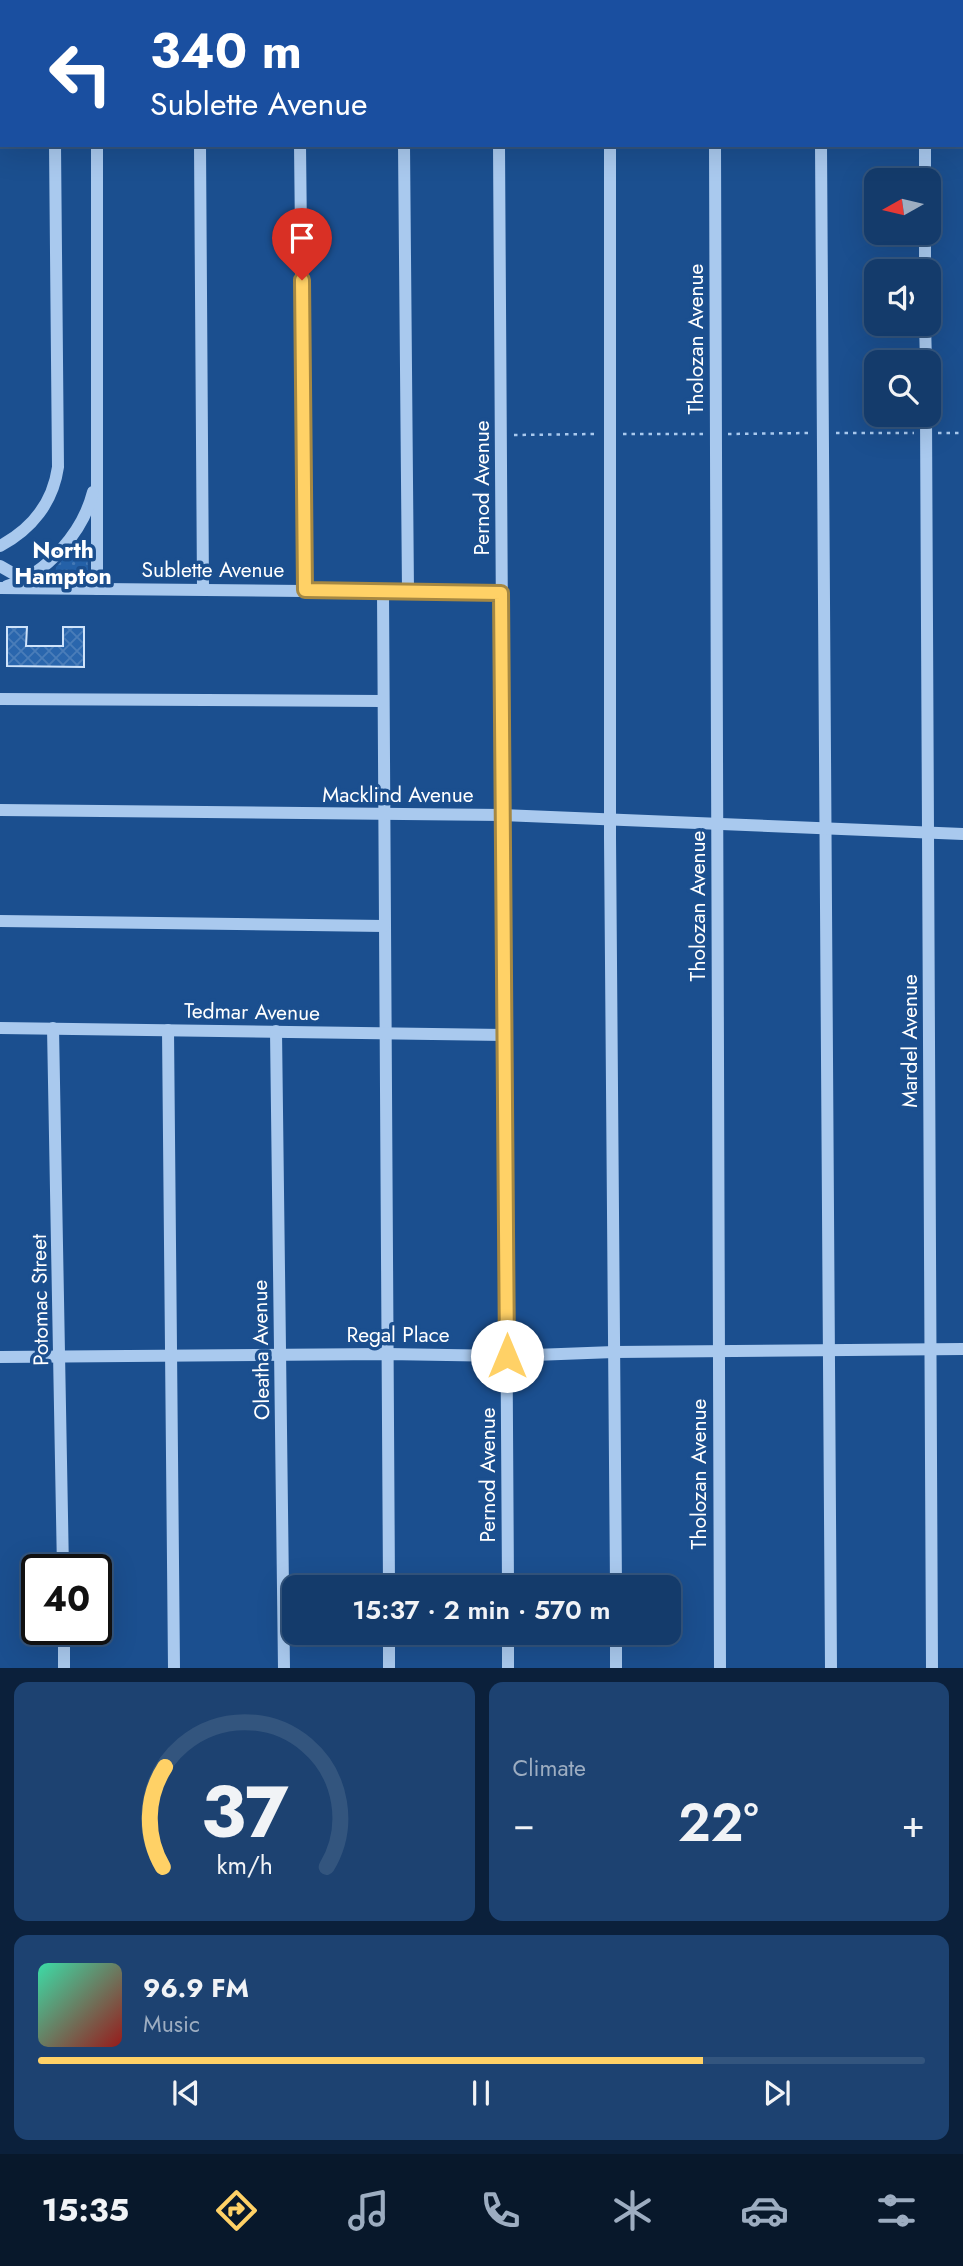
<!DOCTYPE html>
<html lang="en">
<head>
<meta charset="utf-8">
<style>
  :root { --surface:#143b6b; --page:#1d4271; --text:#f1f3f6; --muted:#9dadc1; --line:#33557e; --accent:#ffd166 }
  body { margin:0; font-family:Jost,sans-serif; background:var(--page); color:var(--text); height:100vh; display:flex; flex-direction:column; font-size:26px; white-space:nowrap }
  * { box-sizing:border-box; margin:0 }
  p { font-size:23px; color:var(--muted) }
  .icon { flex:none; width:38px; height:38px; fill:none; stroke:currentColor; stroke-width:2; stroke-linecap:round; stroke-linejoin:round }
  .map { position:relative; height:1668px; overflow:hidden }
  .side { display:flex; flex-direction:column; gap:14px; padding:14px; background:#0b203b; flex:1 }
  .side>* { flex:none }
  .banner { position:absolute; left:0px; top:0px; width:964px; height:147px; box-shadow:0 7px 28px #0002,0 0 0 2px var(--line); background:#1a4fa0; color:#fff; overflow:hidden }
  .needle { width:46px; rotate:262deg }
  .controls { position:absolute; left:864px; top:168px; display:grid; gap:14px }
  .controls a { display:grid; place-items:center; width:77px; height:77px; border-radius:14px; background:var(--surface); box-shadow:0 7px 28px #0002,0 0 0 2px var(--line); font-size:35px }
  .speed { position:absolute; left:21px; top:1554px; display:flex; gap:14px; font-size:35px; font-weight:700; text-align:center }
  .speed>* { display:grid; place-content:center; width:91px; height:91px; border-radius:50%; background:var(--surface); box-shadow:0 7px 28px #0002,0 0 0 2px var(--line); line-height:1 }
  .speed .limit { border:4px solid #111; border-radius:10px; background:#fff; color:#111 }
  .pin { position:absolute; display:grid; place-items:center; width:60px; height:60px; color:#fff; margin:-72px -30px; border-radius:50% 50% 50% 0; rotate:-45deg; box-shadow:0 0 7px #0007 }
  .pin .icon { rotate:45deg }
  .me { position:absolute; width:77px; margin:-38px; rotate:0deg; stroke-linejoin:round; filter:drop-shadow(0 0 5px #0008) }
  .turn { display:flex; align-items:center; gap:24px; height:147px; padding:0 35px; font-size:32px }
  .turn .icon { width:91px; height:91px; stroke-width:2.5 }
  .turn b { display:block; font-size:49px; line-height:60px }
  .big { font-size:52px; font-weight:600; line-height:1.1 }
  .side .card { flex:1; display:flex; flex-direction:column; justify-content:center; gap:10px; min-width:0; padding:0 24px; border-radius:14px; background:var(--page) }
  .side .dial { align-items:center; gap:0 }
  .dial svg { height:182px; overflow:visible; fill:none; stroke:var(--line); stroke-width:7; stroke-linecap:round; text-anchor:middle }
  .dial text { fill:var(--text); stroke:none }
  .song { display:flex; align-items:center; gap:21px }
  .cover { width:84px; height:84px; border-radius:10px; background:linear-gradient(135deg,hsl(160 70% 55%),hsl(0 70% 35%)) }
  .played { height:7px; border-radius:4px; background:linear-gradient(90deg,var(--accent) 75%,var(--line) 75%) }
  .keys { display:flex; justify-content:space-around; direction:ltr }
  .heat { display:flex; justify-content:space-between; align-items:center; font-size:38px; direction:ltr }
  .side .tiles { flex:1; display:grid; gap:14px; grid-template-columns:1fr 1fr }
  .card:last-child { grid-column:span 2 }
  .trip { position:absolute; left:282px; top:1575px; width:399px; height:70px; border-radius:14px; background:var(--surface); box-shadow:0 7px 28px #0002,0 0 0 2px var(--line); font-weight:600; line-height:70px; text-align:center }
  .menu { display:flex; height:112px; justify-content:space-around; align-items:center; background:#08182b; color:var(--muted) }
  .menu .icon { width:49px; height:49px }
  .menu .on { color:var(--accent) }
  .menu b { font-size:32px; color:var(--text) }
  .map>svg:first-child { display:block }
</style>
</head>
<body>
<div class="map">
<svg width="963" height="1668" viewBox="0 0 963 1668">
  <defs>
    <pattern id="grass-dots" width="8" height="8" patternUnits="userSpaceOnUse" patternTransform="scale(1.75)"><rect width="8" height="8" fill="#2461a8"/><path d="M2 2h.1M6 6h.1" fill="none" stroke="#4579b5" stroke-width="1.8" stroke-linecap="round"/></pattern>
    <pattern id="building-cross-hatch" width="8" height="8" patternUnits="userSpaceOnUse" patternTransform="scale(1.75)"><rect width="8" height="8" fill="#2a66ad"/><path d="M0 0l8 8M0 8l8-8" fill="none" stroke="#4a7db9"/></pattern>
  </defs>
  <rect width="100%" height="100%" fill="#1b4f8f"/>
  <path fill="url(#grass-dots)" d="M80 541H84L87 544 88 573 81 578 55 576 56 567Z"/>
  <path fill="url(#building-cross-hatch)" stroke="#cfe3fa" stroke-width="2" d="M7 627H27L26 646H63V627H84V667L7 666Z"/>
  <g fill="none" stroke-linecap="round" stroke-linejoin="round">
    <g stroke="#a9c9ee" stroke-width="2.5" stroke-dasharray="3.5 5" stroke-linecap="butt">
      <path d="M836 433H914"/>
      <path d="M938 433H963"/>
      <path d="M623 434H704"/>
      <path d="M728 434 809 433"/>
      <path d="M514 435 595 434"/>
    </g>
    <g stroke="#a9c9ee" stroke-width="12">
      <path d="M54 0V2"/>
      <path d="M96 0V2"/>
      <path d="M199 0V2"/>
      <path d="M299 0V2"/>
      <path d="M402 0V2"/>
      <path d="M609 0V2"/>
      <path d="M714 0V2"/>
      <path d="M820 0V2"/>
      <path d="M924 0V2"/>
      <path d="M499 2V0"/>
      <path d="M962 42H963"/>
      <path d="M0 47H2"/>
      <path d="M97 145V589"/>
      <path d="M200 145 203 589"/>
      <path d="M300 145 305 590"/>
      <path d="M404 145 408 592"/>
      <path d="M499 145 508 1587"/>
      <path d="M610 145V838L616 1587"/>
      <path d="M715 145 720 1668"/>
      <path d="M821 145 831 1668"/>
      <path d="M925 145V180"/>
      <path d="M925 233V271"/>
      <path d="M925 324 926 362"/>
      <path d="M926 415 932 1668"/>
      <path d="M0 546C32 529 53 502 58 467L55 145"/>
      <path d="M0 566 28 582"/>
      <path d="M7 586C47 574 83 532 93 492"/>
      <path d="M0 588 501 593"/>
      <path d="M383 592 389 1587"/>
      <path d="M0 699 382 701"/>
      <path d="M0 810 502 815 963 834"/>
      <path d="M0 921 384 926"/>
      <path d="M0 1028 504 1035"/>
      <path d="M53 1028 63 1570"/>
      <path d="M168 1030 174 1668"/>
      <path d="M276 1031 284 1668"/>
      <path d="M0 1357 387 1354 507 1356 614 1352 963 1349"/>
      <path d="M64 1629V1668"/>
      <path d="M389 1633V1668"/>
      <path d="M508 1633V1668"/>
      <path d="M616 1633V1668"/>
    </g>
  </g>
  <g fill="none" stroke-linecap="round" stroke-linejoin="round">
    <defs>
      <path id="route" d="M302 280 305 590 501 593 507 1356"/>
    </defs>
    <use href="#route" stroke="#a68842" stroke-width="18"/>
    <use href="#route" stroke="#ffd166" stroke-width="12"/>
  </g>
  <g text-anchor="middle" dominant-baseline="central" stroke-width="7" stroke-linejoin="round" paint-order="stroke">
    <g font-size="21" fill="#fff" stroke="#1b4f8f">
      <text transform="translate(696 339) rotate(-90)">Tholozan Avenue</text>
      <text transform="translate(482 488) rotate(-90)">Pernod Avenue</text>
      <text x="213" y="570">Sublette Avenue</text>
      <text x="398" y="795">Macklind Avenue</text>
      <text transform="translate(698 906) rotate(-90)">Tholozan Avenue</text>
      <text transform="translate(252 1012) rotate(1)">Tedmar Avenue</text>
      <text transform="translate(910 1041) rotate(-90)">Mardel Avenue</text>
      <text transform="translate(40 1300) rotate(-91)">Potomac Street</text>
      <text x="398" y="1335">Regal Place</text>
      <text transform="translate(261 1350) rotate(-91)">Oleatha Avenue</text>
      <text transform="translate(699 1474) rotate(-90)">Tholozan Avenue</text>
      <text transform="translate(488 1475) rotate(-90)">Pernod Avenue</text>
    </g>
    <g font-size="23" font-weight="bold" fill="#fff" stroke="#1b4f8f">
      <text x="63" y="550">North<tspan x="63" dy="26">Hampton</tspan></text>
    </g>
  </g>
</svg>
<div class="controls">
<a><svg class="needle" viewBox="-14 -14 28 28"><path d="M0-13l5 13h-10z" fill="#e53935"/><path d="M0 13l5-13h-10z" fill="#9dadc1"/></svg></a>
<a><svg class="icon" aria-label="sound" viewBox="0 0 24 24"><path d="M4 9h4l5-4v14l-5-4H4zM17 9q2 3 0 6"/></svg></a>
<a><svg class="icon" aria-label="search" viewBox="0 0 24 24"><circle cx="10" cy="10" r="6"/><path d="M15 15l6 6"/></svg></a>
</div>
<div class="speed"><div class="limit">40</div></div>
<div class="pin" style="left:302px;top:280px;background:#d93025"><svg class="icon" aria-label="arrive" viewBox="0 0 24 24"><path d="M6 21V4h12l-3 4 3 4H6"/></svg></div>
<svg class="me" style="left:507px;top:1356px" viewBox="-20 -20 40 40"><circle r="19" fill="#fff"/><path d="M0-13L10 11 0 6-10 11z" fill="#ffd166"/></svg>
<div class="trip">15:37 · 2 min · 570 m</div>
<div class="banner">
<div class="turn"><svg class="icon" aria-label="left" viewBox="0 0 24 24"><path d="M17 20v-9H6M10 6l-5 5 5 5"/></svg><div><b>340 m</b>Sublette Avenue</div></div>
</div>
</div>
<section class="side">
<div class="tiles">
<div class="card dial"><svg viewBox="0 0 100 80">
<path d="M14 69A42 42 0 1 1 86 69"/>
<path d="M14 69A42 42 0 0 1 15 25" stroke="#ffd166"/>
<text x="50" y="56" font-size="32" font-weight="700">37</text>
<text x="50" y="72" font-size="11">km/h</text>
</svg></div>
<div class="card"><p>Climate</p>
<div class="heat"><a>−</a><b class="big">22°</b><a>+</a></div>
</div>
<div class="card">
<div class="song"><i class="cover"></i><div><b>96.9 FM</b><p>Music</p></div></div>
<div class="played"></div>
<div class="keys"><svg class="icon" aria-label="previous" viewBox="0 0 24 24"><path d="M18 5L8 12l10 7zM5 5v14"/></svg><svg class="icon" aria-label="pause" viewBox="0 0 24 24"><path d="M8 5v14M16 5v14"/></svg><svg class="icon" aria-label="next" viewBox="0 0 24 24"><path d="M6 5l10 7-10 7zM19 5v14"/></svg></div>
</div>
</div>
</section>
<nav class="menu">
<b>15:35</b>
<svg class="icon on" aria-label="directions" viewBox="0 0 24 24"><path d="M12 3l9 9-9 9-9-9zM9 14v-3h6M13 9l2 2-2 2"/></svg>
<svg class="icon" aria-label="music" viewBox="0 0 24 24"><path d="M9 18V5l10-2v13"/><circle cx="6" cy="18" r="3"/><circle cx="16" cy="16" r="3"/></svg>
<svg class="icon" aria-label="phone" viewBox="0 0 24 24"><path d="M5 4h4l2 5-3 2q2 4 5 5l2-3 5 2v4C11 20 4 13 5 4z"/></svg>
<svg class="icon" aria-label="climate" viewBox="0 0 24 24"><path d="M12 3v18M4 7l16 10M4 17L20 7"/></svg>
<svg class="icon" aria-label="car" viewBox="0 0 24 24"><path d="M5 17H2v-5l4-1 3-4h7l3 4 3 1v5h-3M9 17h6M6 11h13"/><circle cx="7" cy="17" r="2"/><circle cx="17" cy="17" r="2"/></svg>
<svg class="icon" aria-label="filters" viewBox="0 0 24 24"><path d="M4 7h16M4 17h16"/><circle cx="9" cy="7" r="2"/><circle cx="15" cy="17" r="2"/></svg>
</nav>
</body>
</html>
